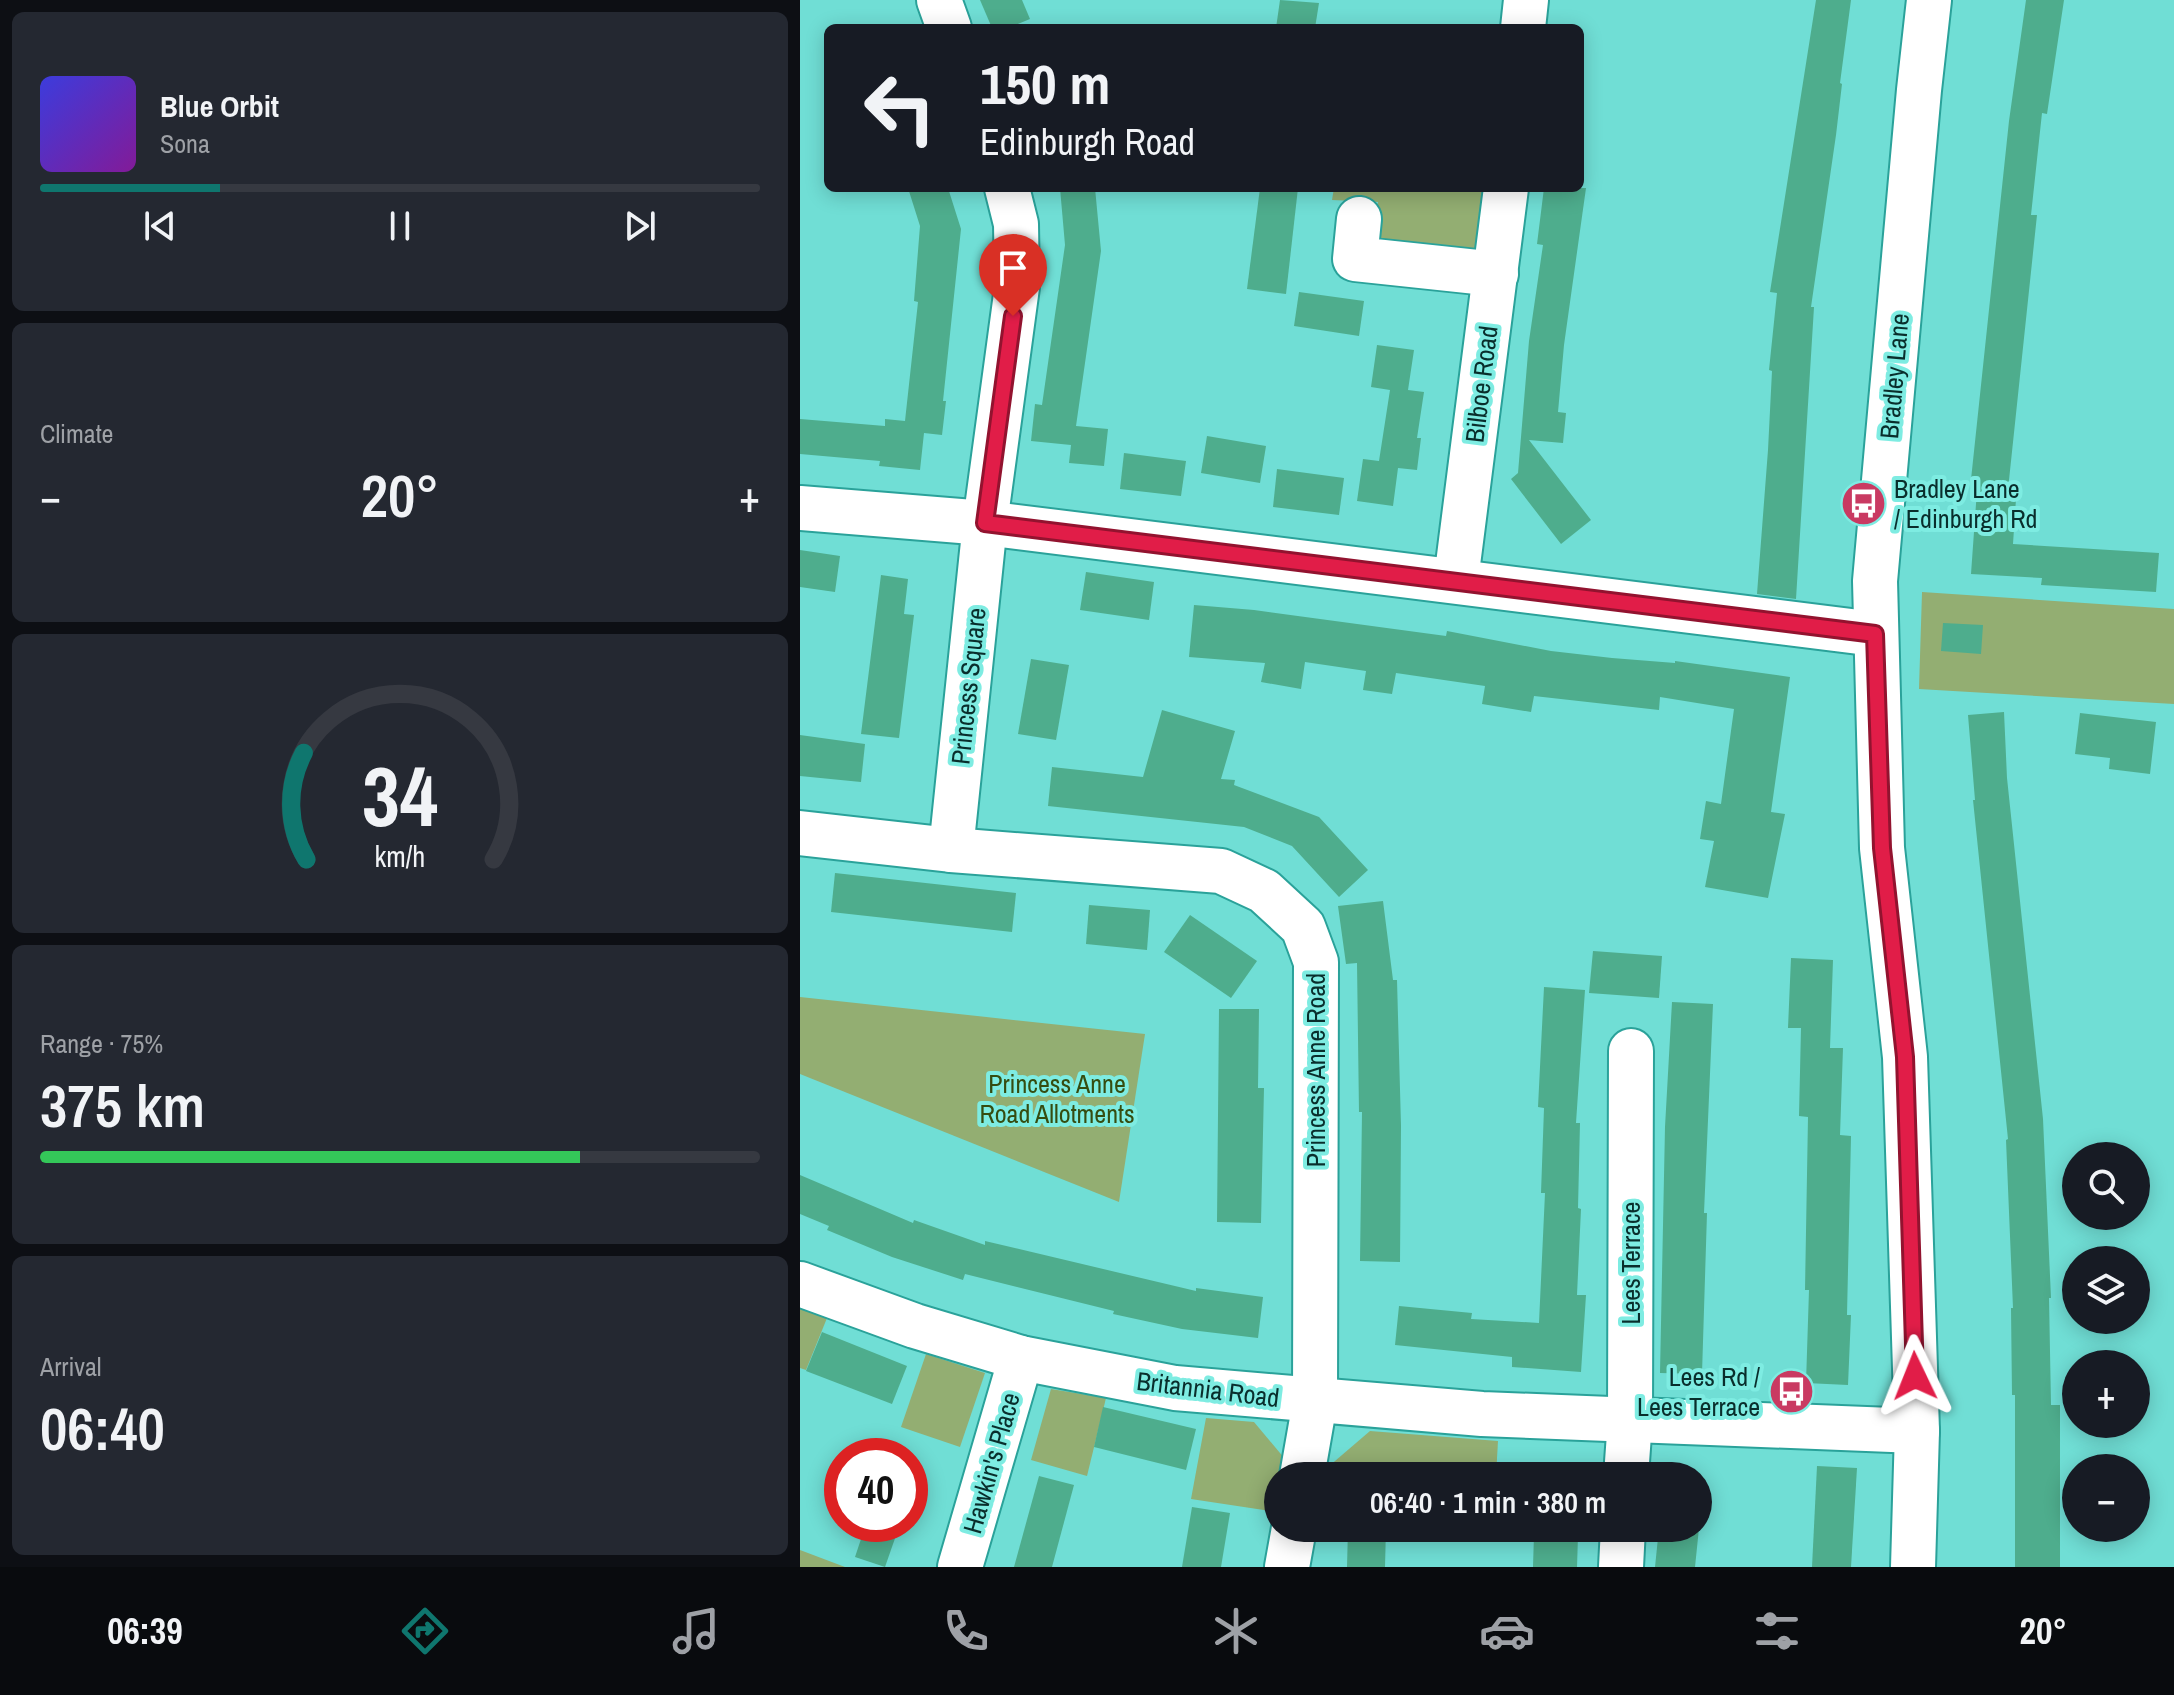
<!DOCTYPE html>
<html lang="en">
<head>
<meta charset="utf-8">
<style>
  :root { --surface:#171b24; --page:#242831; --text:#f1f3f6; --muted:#9ea1a6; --line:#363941; --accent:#0f766e }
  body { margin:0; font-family:"Archivo Narrow",sans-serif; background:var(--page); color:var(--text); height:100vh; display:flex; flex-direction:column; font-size:30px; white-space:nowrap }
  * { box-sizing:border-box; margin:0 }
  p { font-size:26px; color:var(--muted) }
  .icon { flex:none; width:44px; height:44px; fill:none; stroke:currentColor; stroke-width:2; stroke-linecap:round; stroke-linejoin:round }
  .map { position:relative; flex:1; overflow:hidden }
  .panel { display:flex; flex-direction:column; gap:12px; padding:12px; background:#0d0f14; width:800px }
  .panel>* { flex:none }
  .hud { position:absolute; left:24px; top:24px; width:760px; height:168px; border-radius:12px; box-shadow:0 4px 20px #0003; background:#171b24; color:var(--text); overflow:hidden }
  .buttons { position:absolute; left:1262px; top:1142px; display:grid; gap:16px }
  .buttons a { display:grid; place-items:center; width:88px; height:88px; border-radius:50%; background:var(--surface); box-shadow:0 4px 20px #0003; font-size:40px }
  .speed { position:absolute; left:24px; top:1438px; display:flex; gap:16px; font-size:40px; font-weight:700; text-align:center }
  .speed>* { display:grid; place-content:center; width:104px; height:104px; border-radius:50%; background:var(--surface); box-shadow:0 4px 20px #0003; line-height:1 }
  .speed .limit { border:12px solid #d22; background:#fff; color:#111 }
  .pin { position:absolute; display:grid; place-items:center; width:68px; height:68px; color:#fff; margin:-82px -34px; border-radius:50% 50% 50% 0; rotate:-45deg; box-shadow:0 0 8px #0007 }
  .pin .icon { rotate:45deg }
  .me { position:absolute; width:88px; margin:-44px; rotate:358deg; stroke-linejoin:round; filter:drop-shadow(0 0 6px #0008) }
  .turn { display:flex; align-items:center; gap:28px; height:168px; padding:0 24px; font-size:36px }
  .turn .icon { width:104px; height:104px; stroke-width:2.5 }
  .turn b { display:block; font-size:56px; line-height:68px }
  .big { font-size:60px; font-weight:600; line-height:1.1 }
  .panel .card { flex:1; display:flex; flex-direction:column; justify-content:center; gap:12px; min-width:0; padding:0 28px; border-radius:12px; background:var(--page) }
  .panel .dial { align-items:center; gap:0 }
  .dial svg { height:208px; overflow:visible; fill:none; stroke:var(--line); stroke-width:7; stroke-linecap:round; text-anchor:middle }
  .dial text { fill:var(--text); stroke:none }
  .song { display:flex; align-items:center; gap:24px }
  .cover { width:96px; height:96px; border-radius:12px; background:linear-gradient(135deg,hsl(240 70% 55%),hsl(290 70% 35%)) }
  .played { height:8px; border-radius:4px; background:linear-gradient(90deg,var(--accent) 25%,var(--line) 25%) }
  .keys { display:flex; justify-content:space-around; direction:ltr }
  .heat { display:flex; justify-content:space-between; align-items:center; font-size:44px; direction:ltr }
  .charge { height:12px; border-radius:6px; background:linear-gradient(90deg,#34c759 75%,var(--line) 0) }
  .trip { position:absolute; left:464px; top:1462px; width:448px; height:80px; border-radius:40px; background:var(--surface); box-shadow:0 4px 20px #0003; font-weight:600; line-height:80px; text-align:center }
  .dock { display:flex; height:128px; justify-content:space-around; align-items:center; background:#090b0e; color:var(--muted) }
  .dock .icon { width:56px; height:56px }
  .dock .on { color:var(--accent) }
  .dock b { font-size:36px; color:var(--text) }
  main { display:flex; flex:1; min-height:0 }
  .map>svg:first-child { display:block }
</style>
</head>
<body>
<main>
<section class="panel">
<div class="card">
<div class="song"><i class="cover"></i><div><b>Blue Orbit</b><p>Sona</p></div></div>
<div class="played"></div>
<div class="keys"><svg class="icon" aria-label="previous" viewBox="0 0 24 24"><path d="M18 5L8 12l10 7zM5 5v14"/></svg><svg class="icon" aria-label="pause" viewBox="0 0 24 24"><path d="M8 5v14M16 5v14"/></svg><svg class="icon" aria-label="next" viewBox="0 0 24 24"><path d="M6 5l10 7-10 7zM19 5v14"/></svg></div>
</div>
<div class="card"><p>Climate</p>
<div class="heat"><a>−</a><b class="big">20°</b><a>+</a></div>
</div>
<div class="card dial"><svg viewBox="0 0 100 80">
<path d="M14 69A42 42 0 1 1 86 69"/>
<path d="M14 69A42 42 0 0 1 13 28" stroke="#0f766e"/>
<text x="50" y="56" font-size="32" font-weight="700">34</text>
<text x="50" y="72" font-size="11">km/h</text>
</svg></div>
<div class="card"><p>Range · 75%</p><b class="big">375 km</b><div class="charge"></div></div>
<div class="card"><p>Arrival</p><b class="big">06:40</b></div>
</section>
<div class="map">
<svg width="1374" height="1567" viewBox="0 0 1374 1567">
  <rect width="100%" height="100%" fill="#70ded5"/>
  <g fill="#93ae72">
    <path d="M534 188H683L676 252 572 239 578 202 532 200Z"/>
    <path d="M1122 592 1374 609V704L1119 689Z"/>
    <path d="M0 997 345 1034 319 1202 0 1074Z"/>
    <path d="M0 1307 27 1318 6 1370 0 1368Z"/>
    <path d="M126 1354 185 1373 160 1447 101 1427Z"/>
    <path d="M251 1389 306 1398 287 1476 231 1460Z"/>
    <path d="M406 1418 454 1422 485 1459 482 1476H478L477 1512 391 1499Z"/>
    <path d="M570 1431 698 1441 696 1476H526L528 1467Z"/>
    <path d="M0 1550 45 1567H0Z"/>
  </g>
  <g fill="#4ead8d">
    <path d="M180 0H222L230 19 208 28H192Z"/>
    <path d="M480 0 519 3 515 28H476Z"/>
    <path d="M1016 0H1051L1040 83 1042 84 1036 135 1011 307H1014L996 599 957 594 968 450 972 371 969 370 977 293 970 292Z"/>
    <path d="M1226 0H1264L1247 114 1242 113 1231 215H1237L1207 499H1216L1213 544 1359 553 1356 592 1241 585 1242 578 1171 574 1177 490 1170 489 1209 121Z"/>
    <path d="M108 188H148L161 229 143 401H146L142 435 124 433 120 470 79 466 80 461 0 454V419L85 426V419L105 421 118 302 114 301 120 226Z"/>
    <path d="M260 188H295L301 251 276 426 308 429 304 466 269 463 271 445 231 441 235 404 242 405 265 245Z"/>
    <path d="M460 188H498L486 294 447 289Z"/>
    <path d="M744 188H786L764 345 758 412 766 413 763 443 729 440 791 520 761 544 711 479 718 473 729 341 743 245 737 244Z"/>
    <path d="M499 292 564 301 559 336 494 326Z"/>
    <path d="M577 345 614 350 608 390 624 392 617 438H621L617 470 598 468 593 506 557 501 563 459 579 461 590 390 571 387Z"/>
    <path d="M407 436 466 446 460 483 401 473Z"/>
    <path d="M324 453 386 461 381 496 320 489Z"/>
    <path d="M477 469 544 478 539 515 473 507Z"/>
    <path d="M0 550 40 556 35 592 0 587Z"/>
    <path d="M286 572 354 582 349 620 280 610Z"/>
    <path d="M81 575 108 579 104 614 114 615 99 738 61 734Z"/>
    <path d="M394 605 454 610 646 636 647 631 751 651 812 658 875 663V661L990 677 971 812 985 814 968 898 905 887 914 841 900 839 906 801 921 804 934 709 860 697 859 710 734 696 731 712 682 704 685 686 596 673 592 694 563 690 566 671 505 662 501 689 461 682 465 663 389 657Z"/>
    <path d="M1143 623 1183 625 1181 654 1141 651Z"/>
    <path d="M231 659 269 665 256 740 218 734Z"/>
    <path d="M362 710 435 731 421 779 435 780 434 785 519 817 568 870 539 897 492 846 444 827 248 806 252 767 343 777Z"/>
    <path d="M1204 712 1207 778 1243 1119 1251 1298H1249L1251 1405H1260V1567H1215V1395H1212L1211 1308H1213L1206 1140 1208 1139 1173 800H1175L1168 715Z"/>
    <path d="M1280 713 1356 722 1350 774 1309 769 1310 758 1275 754Z"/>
    <path d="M0 735 65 744 61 782 0 776Z"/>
    <path d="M35 873 216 893 212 932 31 912Z"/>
    <path d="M583 901 593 980H597L601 1126 600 1262 560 1261 562 1112H559L557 963 546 964 538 906Z"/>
    <path d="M289 905 350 910 347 950 286 944Z"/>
    <path d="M390 915 457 961 431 998 364 952Z"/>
    <path d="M793 951 862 956 859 998 789 993Z"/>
    <path d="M991 958 1033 960 1030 1048H1043L1040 1135 1051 1136 1047 1315H1051L1048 1385 1006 1383 1009 1290H1005L1008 1117 999 1116 1001 1028H988Z"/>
    <path d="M744 987 785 990 776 1123H780L778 1208 781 1209 777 1295H786L781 1372 712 1367V1357L595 1345 599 1306 672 1313 671 1319 739 1323 745 1193H741L744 1108 738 1107Z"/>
    <path d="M872 1002 913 1004 904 1213H907L902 1374 860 1373 865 1127Z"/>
    <path d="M419 1009H459L458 1088H464L461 1223 417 1222Z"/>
    <path d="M0 1175 113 1223 114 1220 185 1245V1241L396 1291V1288L463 1297 458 1338 382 1329 313 1314 314 1311 165 1274 163 1280 92 1257 27 1230 29 1226 0 1214Z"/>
    <path d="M22 1332 107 1366 92 1404 6 1371Z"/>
    <path d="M303 1407 396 1429 386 1470 294 1447Z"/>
    <path d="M1017 1466 1057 1468 1051 1567H1012Z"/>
    <path d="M239 1476 274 1485 252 1567H214Z"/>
    <path d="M392 1507 430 1513 421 1567H382Z"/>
    <path d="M66 1524H100L85 1567 55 1557Z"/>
    <path d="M548 1528H586L585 1567H547Z"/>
    <path d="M859 1528H899L895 1567H855Z"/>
    <path d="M734 1534 778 1536 777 1567H733Z"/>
  </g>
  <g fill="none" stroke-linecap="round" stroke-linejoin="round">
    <defs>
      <g id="minor">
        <path d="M139 0 149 28"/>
        <path d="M723 28 726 0"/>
        <path d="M559 219 555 259 696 274"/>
        <path d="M0 508 185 523 1075 634"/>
        <path d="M656 580 706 188"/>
        <path d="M0 833 151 850 421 871 464 891 503 927 516 962 515 1402 502 1476"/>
        <path d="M151 850 185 523 217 287 216 224 207 188"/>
        <path d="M0 1284 115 1326 221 1358 375 1388 682 1414 1117 1431"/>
        <path d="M826 1476 830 1420 831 1051"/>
        <path d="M160 1567 221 1358"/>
        <path d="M487 1567 494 1528"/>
        <path d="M821 1567 823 1528"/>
        <path d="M1113 1567 1117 1431 1105 1057 1082 848 1075 581 1119 90 1129 0"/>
      </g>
    </defs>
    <use href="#minor" stroke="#2aa29a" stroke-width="48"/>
    <use href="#minor" stroke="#fff" stroke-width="44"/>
  </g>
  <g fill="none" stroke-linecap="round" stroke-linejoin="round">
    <defs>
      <path id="route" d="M213 316 185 523 1075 634 1082 848 1105 1057 1115 1376"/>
    </defs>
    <use href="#route" stroke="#92132f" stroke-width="20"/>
    <use href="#route" stroke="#e11d48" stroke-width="14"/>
  </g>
  <defs>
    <symbol id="bus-disc" viewBox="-11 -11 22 22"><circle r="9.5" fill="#c93a62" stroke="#7eece2"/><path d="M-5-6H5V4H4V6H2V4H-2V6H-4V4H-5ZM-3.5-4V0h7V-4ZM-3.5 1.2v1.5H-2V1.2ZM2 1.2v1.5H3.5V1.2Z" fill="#fff"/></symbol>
  </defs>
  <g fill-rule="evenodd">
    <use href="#bus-disc" x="1038" y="478" width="51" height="51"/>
    <use href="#bus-disc" x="966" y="1366" width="51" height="51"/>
  </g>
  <g text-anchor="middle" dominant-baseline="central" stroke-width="8" stroke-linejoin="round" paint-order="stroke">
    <g font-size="26" fill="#092e2c" stroke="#7eece2">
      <text transform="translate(1094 376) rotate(-85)">Bradley Lane</text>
      <text transform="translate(681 384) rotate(-83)">Bilboe Road</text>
      <text transform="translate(168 686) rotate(-84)">Princess Square</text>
      <text transform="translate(515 1070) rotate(-90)">Princess Anne Road</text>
      <text transform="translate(830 1263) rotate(-90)">Lees Terrace</text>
      <text transform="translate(408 1389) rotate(7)">Britannia Road</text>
      <text transform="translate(191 1463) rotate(-74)">Hawkin's Place</text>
    </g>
    <g font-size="26" fill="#092e2c" stroke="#7eece2" text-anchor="start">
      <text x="1094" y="488">Bradley Lane<tspan x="1094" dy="30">/ Edinburgh Rd</tspan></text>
      <text x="960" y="1376" text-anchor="end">Lees Rd /<tspan x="960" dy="30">Lees Terrace</tspan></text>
    </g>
    <g font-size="26" fill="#354c10" stroke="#7eece2">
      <text x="257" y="1083">Princess Anne<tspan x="257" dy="30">Road Allotments</tspan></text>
    </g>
  </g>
</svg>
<div class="buttons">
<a><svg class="icon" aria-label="search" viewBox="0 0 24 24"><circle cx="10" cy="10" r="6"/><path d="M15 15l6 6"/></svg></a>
<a><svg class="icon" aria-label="layers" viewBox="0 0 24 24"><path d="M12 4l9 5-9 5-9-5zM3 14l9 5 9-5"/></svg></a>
<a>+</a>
<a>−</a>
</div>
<div class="speed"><div class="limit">40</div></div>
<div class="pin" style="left:213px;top:316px;background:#d93025"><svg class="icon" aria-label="arrive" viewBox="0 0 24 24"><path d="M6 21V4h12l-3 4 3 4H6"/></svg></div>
<svg class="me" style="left:1115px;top:1376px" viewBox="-20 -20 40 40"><path d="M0-17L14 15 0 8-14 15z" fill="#e11d48" stroke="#fff" stroke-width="4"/></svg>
<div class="trip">06:40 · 1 min · 380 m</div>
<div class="hud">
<div class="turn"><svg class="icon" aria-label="left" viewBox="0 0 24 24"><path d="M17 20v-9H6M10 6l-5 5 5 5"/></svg><div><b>150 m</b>Edinburgh Road</div></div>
</div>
</div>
</main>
<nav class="dock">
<b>06:39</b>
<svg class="icon on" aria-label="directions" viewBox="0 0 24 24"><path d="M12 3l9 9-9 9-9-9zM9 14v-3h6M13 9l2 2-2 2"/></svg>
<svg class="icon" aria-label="music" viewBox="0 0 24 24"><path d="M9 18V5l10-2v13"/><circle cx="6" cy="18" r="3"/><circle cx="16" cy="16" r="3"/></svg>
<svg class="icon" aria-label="phone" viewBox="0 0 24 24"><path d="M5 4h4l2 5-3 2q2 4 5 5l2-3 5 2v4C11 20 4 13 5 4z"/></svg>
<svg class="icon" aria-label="climate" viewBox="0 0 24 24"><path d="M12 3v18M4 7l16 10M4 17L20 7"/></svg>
<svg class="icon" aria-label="car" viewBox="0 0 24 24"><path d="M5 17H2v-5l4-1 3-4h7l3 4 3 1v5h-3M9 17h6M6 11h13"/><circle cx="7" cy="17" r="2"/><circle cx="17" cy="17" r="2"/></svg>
<svg class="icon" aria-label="filters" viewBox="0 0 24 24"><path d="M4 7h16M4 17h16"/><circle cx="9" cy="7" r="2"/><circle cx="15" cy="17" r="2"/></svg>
<b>20°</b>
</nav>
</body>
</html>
